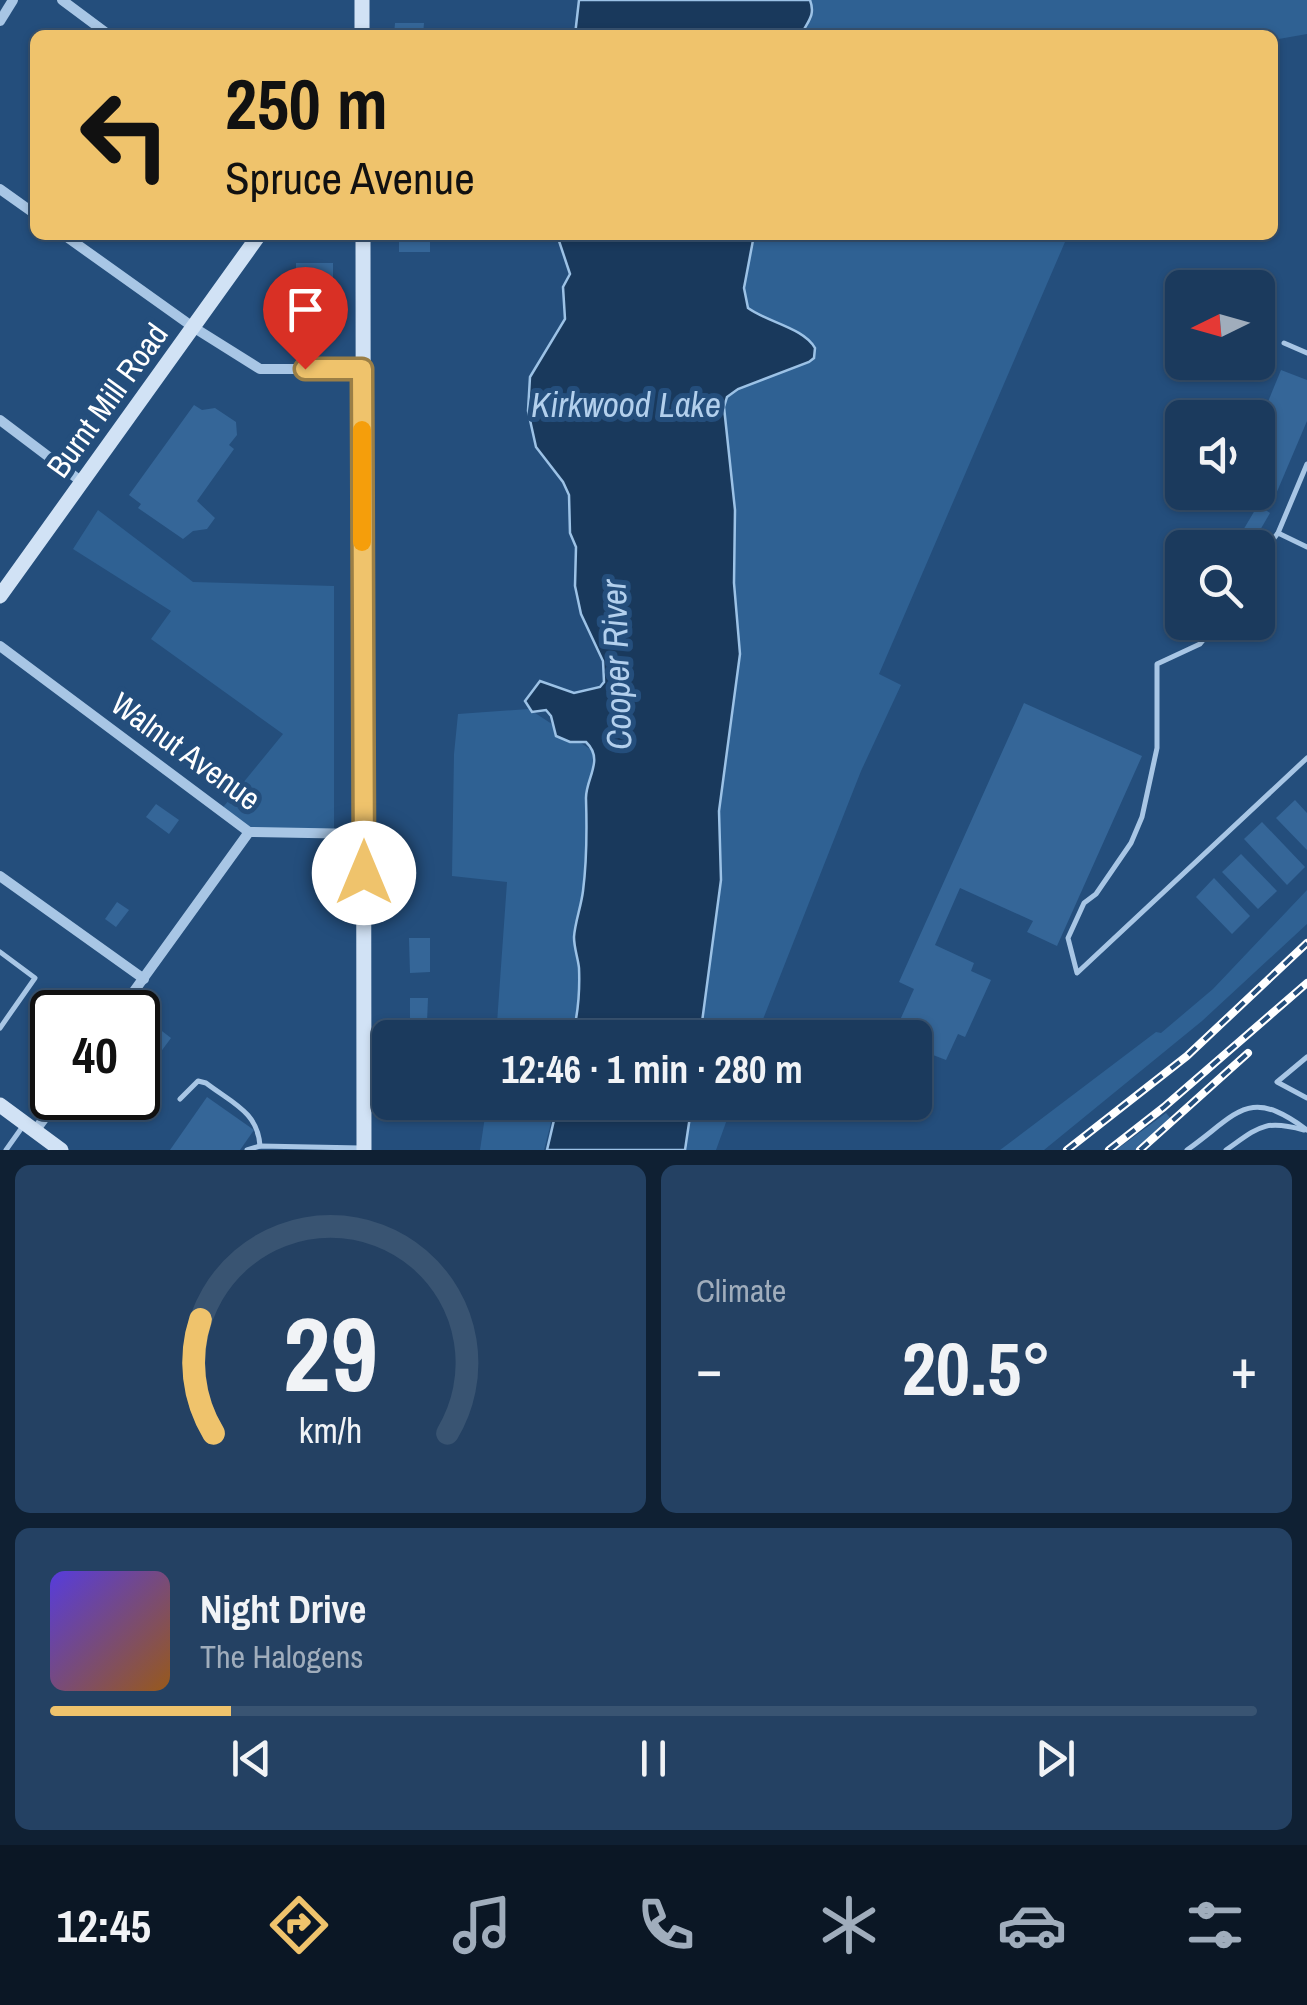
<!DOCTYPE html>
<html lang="en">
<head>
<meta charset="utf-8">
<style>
  :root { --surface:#1b3a5d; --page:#244163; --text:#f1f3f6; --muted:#a0adbc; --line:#395472; --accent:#efc36c }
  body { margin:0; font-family:"Archivo Narrow",sans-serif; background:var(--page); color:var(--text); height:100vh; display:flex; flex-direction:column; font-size:38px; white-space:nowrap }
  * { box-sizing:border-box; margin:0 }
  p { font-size:32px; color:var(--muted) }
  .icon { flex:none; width:55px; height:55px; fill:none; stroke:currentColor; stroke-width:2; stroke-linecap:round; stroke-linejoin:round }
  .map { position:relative; height:1150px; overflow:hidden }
  .side { display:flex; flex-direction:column; gap:15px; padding:15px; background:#0f2033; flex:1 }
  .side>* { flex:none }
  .banner { position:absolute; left:30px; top:30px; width:1248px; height:210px; border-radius:15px; box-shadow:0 2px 8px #0004,0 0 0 2px var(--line); background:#efc36c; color:#111; overflow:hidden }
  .needle { width:65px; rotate:265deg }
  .tools { position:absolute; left:1165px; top:270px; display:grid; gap:20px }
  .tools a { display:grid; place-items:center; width:110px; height:110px; border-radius:15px; background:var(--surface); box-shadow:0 2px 8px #0004,0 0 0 2px var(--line); font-size:50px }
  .speed { position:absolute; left:30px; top:990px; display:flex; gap:20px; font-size:50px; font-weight:700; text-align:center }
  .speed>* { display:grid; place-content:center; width:130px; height:130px; border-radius:50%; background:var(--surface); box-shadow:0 2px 8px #0004,0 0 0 2px var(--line); line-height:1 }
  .speed .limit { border:5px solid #111; border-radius:15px; background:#fff; color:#111 }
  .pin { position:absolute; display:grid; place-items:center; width:85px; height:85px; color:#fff; margin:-102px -42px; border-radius:50% 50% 50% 0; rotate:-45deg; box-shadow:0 0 10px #0007 }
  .pin .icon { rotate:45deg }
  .me { position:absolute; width:110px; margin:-55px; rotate:0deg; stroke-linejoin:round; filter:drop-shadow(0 0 8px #0008) }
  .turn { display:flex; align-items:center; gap:35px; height:210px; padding:0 30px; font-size:45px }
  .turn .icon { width:130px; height:130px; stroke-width:2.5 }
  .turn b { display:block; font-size:70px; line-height:85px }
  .big { font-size:75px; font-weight:700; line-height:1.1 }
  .side .card { flex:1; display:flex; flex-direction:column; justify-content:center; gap:15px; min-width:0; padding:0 35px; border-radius:15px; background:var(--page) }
  .side .dial { align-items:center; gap:0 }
  .dial svg { height:260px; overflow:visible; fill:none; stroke:var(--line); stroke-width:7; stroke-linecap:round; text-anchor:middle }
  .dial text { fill:var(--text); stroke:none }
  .song { display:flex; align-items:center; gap:30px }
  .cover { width:120px; height:120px; border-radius:15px; background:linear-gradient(135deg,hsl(250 70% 55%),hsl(30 70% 35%)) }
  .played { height:10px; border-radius:5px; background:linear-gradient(90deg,var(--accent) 15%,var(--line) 15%) }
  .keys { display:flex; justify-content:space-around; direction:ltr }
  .heat { display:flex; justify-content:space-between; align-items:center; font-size:55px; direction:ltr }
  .side .tiles { flex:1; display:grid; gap:15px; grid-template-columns:1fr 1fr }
  .card:last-child { grid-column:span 2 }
  .trip { position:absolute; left:372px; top:1020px; width:560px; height:100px; border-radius:15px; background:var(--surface); box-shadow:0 2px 8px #0004,0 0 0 2px var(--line); font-weight:700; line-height:100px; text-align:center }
  .tab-bar { display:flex; height:160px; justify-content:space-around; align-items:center; background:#0b1725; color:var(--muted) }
  .tab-bar .icon { width:70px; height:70px }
  .tab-bar .on { color:var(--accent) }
  .tab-bar b { font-size:45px; color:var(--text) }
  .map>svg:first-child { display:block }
</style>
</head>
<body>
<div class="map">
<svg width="1307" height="1150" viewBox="0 0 1307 1150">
  <rect width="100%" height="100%" fill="#244e7c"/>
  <g fill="#2f6193">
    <path d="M810 0H1307V34L1273 40 1272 35H801L812 18Z"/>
    <path d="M754 235H1068L879 674 901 685 861 771 756 1037 700 1038 721 880 719 811 740 654 734 584 735 510 724 407 727 397 738 389 809 362 813 342 764 320 748 308 744 288Z"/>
    <path d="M98 510 193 582 334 586V833L256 832 220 811 283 734 151 639 171 611 73 549Z"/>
    <path d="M529 709 593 751 578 1017 573 1037H496L507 882 452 876 454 754 458 714Z"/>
    <path d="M1307 890V924L1202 1021 1044 1150H1000L1156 1032 1161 1033 1213 989Z"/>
    <path d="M487 1103H556L544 1150H480Z"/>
    <path d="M692 1103H733L716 1150H685Z"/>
  </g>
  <g fill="#19395c" stroke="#9cc2e6" stroke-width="2.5">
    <path d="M579 0H810C816 16 807 22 801 35H575Z"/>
    <path d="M557 235H754L744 288 748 308C767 322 804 328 815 348L814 358 809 362 738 389 727 397 724 407 735 510 734 583 740 654 719 811 721 880 700 1037H572C578 1015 580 992 579 968 578 958 574 948 574 937 575 922 581 907 583 891 587 860 587 831 586 799 585 779 605 760 586 742H570L556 736 551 716 546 710 532 712 525 701 540 681 574 693 600 687 604 682 603 661 581 614 575 586 576 547 570 533 569 495 563 482 536 447 528 411 530 377 565 319 563 287 570 274Z"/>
    <path d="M558 1103H692L685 1150H547Z"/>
  </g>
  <g fill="#356698">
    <path d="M395 23H424L423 35H394Z"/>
    <rect x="399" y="236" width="31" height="16"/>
    <rect x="296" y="263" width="37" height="17"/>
    <path d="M335 322V337H331V340H315V335H304V323Z"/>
    <path d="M1281 370 1307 380V421L1276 494 1258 487V426Z"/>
    <path d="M194 405 202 410 215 408 236 422 237 435 229 445 234 449 197 501 215 518 207 529 193 531 183 539 138 508 141 504 129 495Z"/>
    <path d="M1258 505 1270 513 1252 544 1239 537Z"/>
    <path d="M1024 703 1142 756 1057 946 1027 932 1033 921 960 888 935 945 974 963 971 971 991 980 965 1037 958 1034 946 1060 933 1055 921 1083 915 1080V1038H892L914 989 899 982Z"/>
    <path d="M1295 800 1307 813V850L1276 818Z"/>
    <path d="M156 804 179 820 169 834 146 817Z"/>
    <path d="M1262 822 1305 867 1287 885 1244 839Z"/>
    <path d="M1241 854 1277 891 1258 909 1222 872Z"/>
    <path d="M1214 878 1250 916 1232 934 1196 897Z"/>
    <path d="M117 902 129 910 116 927 105 919Z"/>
    <path d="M409 938H430V972L410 973Z"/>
    <path d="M410 998H428L427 1022H410Z"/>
    <path d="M158 1028 171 1038 154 1061 141 1052Z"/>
    <path d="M207 1097 254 1130 240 1150H170Z"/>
    <path d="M1166 1113 1172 1120 1140 1150H1116Z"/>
  </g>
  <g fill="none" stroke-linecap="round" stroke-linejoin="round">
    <g stroke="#a8c6e5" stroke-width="5">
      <path d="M1284 343 1307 353"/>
      <path d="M1278 533 1307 547"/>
      <path d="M1258 559 1278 533 1307 464"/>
      <path d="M1218 622 1200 644 1157 664V748L1142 817 1131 843 1096 894 1084 903 1068 938 1077 973 1307 758"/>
      <path d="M0 952 35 978 0 1028"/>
      <path d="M1307 1057 1277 1082 1307 1098"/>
      <path d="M180 1099 198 1081 206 1083C232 1103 258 1112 260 1146"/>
      <path d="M6 1150 23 1126"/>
      <path d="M247 1150 260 1146 361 1148"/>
      <path d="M1187 1150C1239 1113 1248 1086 1307 1130"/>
      <path d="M1226 1150C1259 1127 1264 1119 1304 1130"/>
    </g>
    <g stroke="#a8c6e5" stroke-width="10">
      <path d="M62 0 109 35"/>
      <path d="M0 21 13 0"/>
      <path d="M0 189 35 214"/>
      <path d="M64 235 193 327 260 369H362"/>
      <path d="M0 420 82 482"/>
      <path d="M0 646 249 832 363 834"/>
      <path d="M0 876 144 979"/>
      <path d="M119 1012 249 832"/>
      <path d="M35 1131 59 1098"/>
    </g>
    <g stroke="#d1e2f5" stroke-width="15">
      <path d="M362 35V0"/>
      <path d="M363 235 364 1150"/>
      <path d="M0 596 259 235"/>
      <path d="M0 1105 61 1150"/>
    </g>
    <defs>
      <g id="rail">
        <path d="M1067 1150 1187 1056 1307 943"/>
        <path d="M1109 1150 1164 1107 1307 983"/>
        <path d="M1140 1150 1248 1053"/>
      </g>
    </defs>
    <use href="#rail" stroke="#fff" stroke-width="8"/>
    <use href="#rail" stroke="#244e7c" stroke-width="4" stroke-dasharray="11" stroke-linecap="butt"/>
  </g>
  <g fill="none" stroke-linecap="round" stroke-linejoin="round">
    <defs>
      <path id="route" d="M305 369H362L364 873"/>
    </defs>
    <use href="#route" stroke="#9b7f46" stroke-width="25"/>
    <use href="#route" stroke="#efc36c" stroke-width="18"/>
    <path stroke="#f59e0b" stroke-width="18" d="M362 430V542"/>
  </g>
  <g text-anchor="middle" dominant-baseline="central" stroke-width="10" stroke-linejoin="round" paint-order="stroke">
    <g font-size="32" fill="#fff" stroke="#244e7c">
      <text transform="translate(107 400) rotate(-54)">Burnt Mill Road</text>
      <text transform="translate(186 751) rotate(36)">Walnut Avenue</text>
    </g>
    <g font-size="35" font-style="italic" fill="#b3d0ed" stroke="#244e7c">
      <text x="626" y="404">Kirkwood Lake</text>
      <text transform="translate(616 665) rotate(-92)">Cooper River</text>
    </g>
  </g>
</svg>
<div class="tools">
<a><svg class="needle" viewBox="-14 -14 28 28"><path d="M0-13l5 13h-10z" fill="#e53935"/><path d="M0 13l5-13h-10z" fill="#a0adbc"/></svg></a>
<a><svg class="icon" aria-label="sound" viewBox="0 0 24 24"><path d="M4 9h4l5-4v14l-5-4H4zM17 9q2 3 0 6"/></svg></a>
<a><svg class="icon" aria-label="search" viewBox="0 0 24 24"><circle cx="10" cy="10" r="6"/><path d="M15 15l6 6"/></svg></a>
</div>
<div class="speed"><div class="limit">40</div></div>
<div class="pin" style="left:305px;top:369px;background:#d93025"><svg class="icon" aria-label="arrive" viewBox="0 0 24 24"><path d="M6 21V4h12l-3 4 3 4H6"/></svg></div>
<svg class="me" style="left:364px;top:873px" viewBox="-20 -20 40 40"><circle r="19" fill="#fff"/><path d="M0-13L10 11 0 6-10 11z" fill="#efc36c"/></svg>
<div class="trip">12:46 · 1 min · 280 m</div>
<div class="banner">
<div class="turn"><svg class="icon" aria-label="left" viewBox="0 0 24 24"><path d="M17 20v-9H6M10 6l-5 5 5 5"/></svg><div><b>250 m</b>Spruce Avenue</div></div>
</div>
</div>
<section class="side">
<div class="tiles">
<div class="card dial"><svg viewBox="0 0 100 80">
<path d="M14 69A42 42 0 1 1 86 69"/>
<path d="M14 69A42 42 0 0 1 10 34" stroke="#efc36c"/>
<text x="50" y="56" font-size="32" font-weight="700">29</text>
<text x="50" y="72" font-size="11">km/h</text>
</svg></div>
<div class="card"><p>Climate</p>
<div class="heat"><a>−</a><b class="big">20.5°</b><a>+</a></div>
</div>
<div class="card">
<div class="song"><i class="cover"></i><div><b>Night Drive</b><p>The Halogens</p></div></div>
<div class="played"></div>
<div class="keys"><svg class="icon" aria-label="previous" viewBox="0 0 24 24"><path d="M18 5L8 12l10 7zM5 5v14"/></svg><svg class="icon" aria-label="pause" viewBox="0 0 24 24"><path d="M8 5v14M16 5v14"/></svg><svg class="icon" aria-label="next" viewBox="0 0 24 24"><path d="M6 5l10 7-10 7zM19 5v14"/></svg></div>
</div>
</div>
</section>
<nav class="tab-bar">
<b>12:45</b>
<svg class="icon on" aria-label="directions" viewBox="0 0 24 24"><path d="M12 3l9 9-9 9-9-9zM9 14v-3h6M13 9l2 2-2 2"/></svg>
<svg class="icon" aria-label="music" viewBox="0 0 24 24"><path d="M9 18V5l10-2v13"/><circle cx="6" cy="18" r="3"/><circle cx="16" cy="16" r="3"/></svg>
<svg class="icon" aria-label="phone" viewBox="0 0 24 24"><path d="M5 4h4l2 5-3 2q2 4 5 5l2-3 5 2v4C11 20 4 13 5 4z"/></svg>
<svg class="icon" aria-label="climate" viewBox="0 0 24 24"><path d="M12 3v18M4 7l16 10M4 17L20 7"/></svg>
<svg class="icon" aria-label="car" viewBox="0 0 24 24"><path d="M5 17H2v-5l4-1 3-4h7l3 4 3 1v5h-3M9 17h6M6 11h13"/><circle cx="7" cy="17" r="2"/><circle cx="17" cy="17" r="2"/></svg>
<svg class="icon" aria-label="filters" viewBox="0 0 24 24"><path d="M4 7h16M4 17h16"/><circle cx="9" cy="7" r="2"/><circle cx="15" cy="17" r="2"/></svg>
</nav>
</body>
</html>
